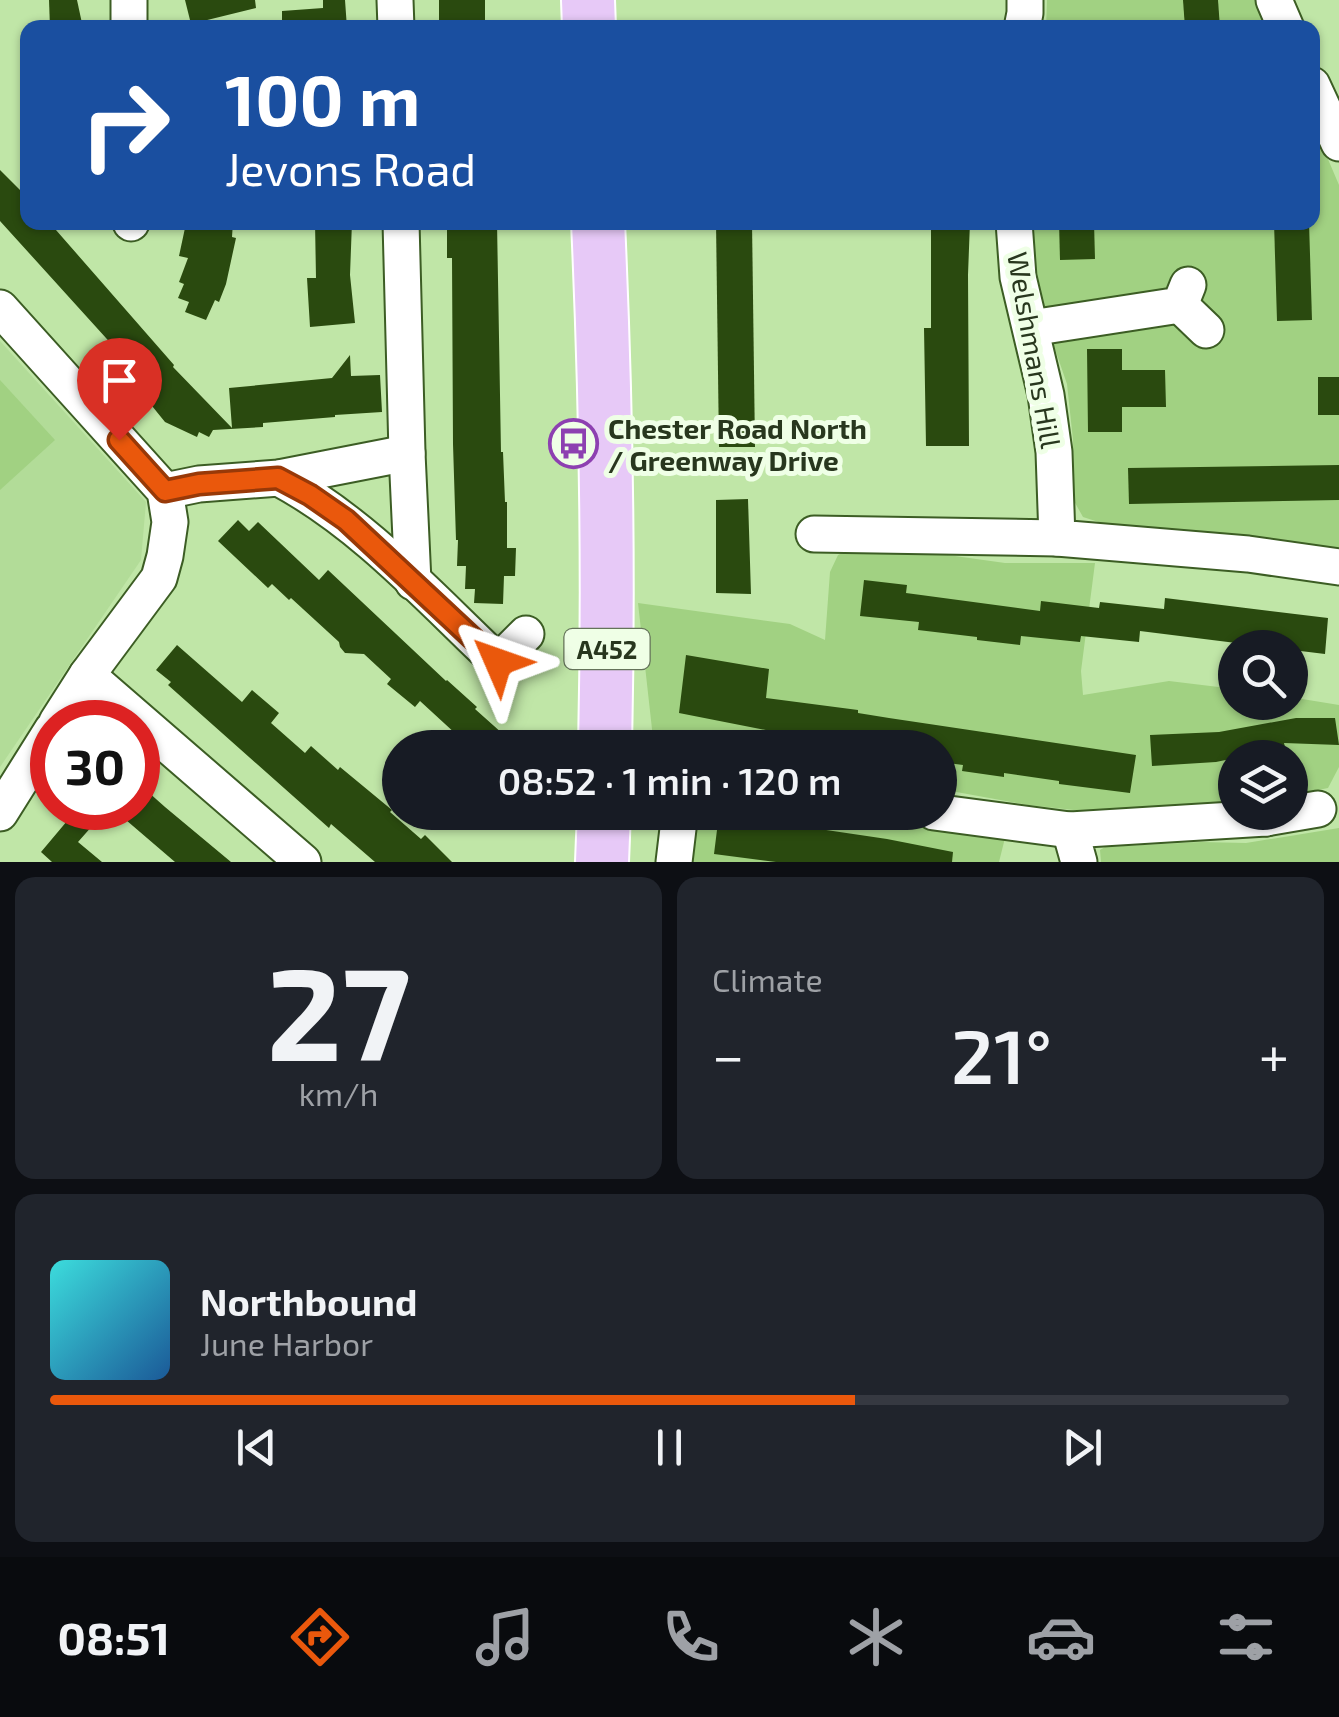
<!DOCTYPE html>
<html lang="en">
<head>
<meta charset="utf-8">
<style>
  :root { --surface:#171b24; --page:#20242c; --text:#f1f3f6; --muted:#9ea1a6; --line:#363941; --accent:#ea580c }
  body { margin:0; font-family:"Exo 2",sans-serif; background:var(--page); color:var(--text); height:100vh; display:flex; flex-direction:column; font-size:38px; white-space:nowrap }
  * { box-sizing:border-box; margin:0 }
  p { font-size:32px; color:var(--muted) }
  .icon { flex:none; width:55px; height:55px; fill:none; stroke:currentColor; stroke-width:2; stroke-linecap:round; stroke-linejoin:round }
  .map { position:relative; height:862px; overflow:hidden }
  .side { display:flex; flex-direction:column; gap:15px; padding:15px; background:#0d0f14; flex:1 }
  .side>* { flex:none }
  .hud { position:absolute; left:20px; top:20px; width:1300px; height:210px; border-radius:20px; box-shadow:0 2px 8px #0004; background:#1a4fa0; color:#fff; overflow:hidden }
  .fabs { position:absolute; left:1218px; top:630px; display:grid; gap:20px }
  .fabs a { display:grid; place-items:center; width:90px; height:90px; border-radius:50%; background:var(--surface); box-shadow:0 2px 8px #0004; font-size:50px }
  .speed { position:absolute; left:30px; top:700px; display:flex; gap:20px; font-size:50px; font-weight:700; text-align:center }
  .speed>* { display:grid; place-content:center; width:130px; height:130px; border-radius:50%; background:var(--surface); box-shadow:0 2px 8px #0004; line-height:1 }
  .speed .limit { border:15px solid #d22; background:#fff; color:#111 }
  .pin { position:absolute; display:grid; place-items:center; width:85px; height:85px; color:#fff; margin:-102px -42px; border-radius:50% 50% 50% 0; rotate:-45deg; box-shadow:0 0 10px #0007 }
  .pin .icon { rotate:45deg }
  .me { position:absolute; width:110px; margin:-55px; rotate:313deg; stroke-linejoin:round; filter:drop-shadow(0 0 8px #0008) }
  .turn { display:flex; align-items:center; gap:35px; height:210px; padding:0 40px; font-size:45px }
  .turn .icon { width:130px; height:130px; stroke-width:2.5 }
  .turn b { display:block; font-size:70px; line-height:85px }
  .big { font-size:75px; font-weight:600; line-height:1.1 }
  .side .card { flex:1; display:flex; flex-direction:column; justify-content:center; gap:15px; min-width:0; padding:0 35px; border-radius:20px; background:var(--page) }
  .side .dial { align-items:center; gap:0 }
  .dial b { font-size:130px; line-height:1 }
  .song { display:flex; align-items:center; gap:30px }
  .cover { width:120px; height:120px; border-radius:15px; background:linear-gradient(135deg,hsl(180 70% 55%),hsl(210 70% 35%)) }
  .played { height:10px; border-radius:5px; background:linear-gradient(90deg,var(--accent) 65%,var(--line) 65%) }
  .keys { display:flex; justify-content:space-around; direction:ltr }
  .heat { display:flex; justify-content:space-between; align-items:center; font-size:55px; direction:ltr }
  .side .tiles { flex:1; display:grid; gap:15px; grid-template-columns:1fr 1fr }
  .card:last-child { grid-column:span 2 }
  .trip { position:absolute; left:382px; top:730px; width:575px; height:100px; border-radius:50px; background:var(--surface); box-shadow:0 2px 8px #0004; font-weight:600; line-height:100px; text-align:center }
  .dock { display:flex; height:160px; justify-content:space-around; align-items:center; background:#090b0e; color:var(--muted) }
  .dock .icon { width:70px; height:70px }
  .dock .on { color:var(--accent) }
  .dock b { font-size:45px; color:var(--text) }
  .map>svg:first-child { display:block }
</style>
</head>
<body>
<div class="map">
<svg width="1339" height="862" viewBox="0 0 1339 862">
  <rect width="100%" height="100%" fill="#c0e6a7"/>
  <path fill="#b2dc98" d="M0 341 146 502 141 560 0 767Z"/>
  <g fill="#a1d182">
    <path d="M1047 0H1259L1270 28H1046Z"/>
    <path d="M1313 124 1339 185V555L1111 526 1083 517 1074 501 1073 440 1067 384 1047 326 1034 269 1031 223 1312 222Z"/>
    <path d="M0 380 55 440 0 490Z"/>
    <path d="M850 549 912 550 1005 563H1095L1081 671 1083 695 1169 681 1235 689V702H1290V697L1339 705V767L1328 788 1290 796V758H1235V791L1226 808 1138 817 1028 805 940 789V748L654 747 638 603 790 624 825 640 830 572 838 555Z"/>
    <path d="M704 813H832L1005 838 999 862H689L695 830Z"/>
    <path d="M1339 828V862H1101L1100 850 1105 847 1201 842 1246 843Z"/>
  </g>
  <g fill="#2a4a0f">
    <path d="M49 0H77L83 28H50Z"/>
    <path d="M185 0H255L256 8 191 24Z"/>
    <path d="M323 0H345L347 28H282V11L323 8Z"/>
    <path d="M439 0H485V25L439 23Z"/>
    <path d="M1183 0H1218L1220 28H1185Z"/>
    <path d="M0 170 28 198V222H49L174 365 173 367 232 428 229 388 332 378 350 355 351 376 380 375 382 412 335 415V417L263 423V427L213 430 209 437 199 432 197 437 165 422 148 401 151 398 120 363 125 359 0 221Z"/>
    <path d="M190 222H233L232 237 236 238 226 284 219 302 215 300 206 320 185 312 189 302 178 298 184 284 179 282 188 258 179 256 185 228 189 229Z"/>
    <path d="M315 222H352L350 275 355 323 310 327 307 278H316Z"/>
    <path d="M447 222H497L501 452H503L505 502H507V548H516L515 576H504L503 604 474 603 475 589H465L466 566H457L458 540H456L453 444 452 258H447Z"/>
    <path d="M716 222H752L755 447H719Z"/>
    <path d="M931 222H970L968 275 969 446H926L924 328H931Z"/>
    <path d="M1059 222H1094L1095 259 1060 260Z"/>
    <path d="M1274 222H1309L1312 320 1277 321Z"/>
    <path d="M1087 349H1122V370H1165L1166 407H1122V432H1088Z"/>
    <rect x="1318" y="377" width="21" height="38"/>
    <path d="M1339 465V500L1129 504 1128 468Z"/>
    <path d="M748 499 751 594 716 593V500Z"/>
    <path d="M238 520 249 531 258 522 319 580 328 570 446 681 447 680 477 707 475 709 503 734 490 748H465L454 738 457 735 420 701 415 707 387 684 391 679 364 654 345 653 340 647 339 642 291 598 289 600 272 584 268 588 218 541Z"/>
    <path d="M864 580 907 585 906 593 1040 611 1041 601 1099 608 1100 602 1164 609 1165 598 1328 618 1325 654 1140 631 1139 642 1081 636 1080 642 1021 636 1020 645 977 640V637L918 630 919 622 860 616Z"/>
    <path d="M177 645 242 702 252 690 279 713 271 723 305 753 311 746 338 770 340 767 392 810 390 812 421 839 425 835 452 862H375L331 824 329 828 168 685 171 682 156 670Z"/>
    <path d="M686 655 769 669 766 698 858 710V713L889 718 1136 755 1130 793 1059 784V781L1004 773V777L962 771 963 765 940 762V748H821L785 743 786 734 679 713Z"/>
    <path d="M1296 718H1335L1339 745 1284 743 1286 751 1235 758 1216 762 1152 766 1150 735 1219 732Z"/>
    <path d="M138 783 165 807 231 862H175L112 808H138Z"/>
    <path d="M78 808H108L78 842 102 862H52L41 852Z"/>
    <path d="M719 814 887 839 953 852 952 862H776L714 854Z"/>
  </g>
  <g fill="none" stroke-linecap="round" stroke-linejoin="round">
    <defs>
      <g id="minor">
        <path d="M129 0V28"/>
        <path d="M395 0 396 28"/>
        <path d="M1274 0 1286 28"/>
        <path d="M1022 28 1025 13V0"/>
        <path d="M1312 85 1339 143"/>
        <path d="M131 222V223"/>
        <path d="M401 222 407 453 413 582"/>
        <path d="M1014 222 1018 277 1046 395 1054 452 1057 538 1248 554 1339 567"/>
        <path d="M1180 305 1206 330"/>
        <path d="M0 308 165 491 170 522 165 556 159 578 87 675 57 722"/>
        <path d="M1031 328 1180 305 1188 285"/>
        <path d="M279 478C363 523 429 597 498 662L526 634"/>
        <path d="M165 491 199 484 279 478 407 453"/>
        <path d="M814 534 1057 538"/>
        <path d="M87 675 303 862"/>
        <path d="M934 812 1070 830"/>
        <path d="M1266 812V818L1318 809"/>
        <path d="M0 813 52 730"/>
        <path d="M674 862 680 812"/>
        <path d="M1079 862 1070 830 1266 818"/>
      </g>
      <g id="highway">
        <path d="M588 0 589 28"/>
        <path d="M598 222C606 398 609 572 605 748"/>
        <path d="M602 862 604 812"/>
      </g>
    </defs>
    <use href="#minor" stroke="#3c5d24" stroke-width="39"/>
    <use href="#highway" stroke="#fff" stroke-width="56"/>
    <use href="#minor" stroke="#fff" stroke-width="35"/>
    <use href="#highway" stroke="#e7c9f7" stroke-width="52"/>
  </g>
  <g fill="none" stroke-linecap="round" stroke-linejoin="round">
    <defs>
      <path id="route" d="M119 440 165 491 199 484 278 478 310 495 346 520 498 662"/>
    </defs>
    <use href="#route" stroke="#983908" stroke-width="25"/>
    <use href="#route" stroke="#ea580c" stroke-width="18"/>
  </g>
  <defs>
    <symbol id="bus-ring" viewBox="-11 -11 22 22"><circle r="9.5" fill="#efffe6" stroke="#8d40b1" stroke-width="1.5"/><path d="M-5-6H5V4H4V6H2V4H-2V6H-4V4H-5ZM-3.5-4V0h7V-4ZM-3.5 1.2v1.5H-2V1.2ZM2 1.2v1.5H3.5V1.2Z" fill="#8d40b1"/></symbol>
  </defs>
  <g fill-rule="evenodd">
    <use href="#bus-ring" x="546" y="416" width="55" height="55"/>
  </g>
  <g text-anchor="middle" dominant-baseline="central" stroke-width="10" stroke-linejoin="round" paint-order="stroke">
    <rect fill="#efffe6" stroke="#64735a" stroke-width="2.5" x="564.5" y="629" width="85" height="40" rx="8"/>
    <g font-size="25" font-weight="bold" fill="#28371e">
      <text x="607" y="649">A452</text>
    </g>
    <g font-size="28" fill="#28371e" stroke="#efffe6">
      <text transform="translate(1035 350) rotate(80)">Welshmans Hill</text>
    </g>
    <g font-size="28" font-weight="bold" fill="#28371e" stroke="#efffe6" text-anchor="start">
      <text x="608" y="428">Chester Road North<tspan x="608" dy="32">/ Greenway Drive</tspan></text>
    </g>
  </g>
</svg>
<div class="fabs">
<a><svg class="icon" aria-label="search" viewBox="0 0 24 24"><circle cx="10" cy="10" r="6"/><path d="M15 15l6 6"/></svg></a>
<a><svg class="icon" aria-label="layers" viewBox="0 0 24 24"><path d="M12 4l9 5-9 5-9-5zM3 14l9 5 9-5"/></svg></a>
</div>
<div class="speed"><div class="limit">30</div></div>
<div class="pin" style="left:119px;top:440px;background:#d93025"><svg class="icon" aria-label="arrive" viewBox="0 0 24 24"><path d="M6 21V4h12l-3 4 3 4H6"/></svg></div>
<svg class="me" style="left:498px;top:662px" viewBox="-20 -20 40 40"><path d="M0-17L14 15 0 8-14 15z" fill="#ea580c" stroke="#fff" stroke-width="4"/></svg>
<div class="trip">08:52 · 1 min · 120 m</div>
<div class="hud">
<div class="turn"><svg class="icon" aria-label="right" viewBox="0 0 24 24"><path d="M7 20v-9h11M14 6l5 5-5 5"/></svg><div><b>100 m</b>Jevons Road</div></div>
</div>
</div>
<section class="side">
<div class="tiles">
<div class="card dial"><b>27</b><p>km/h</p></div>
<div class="card"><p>Climate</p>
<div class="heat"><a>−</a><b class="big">21°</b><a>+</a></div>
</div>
<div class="card">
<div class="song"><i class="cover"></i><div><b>Northbound</b><p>June Harbor</p></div></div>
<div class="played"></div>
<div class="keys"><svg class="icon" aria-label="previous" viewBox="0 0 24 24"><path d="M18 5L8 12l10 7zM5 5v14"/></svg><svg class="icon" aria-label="pause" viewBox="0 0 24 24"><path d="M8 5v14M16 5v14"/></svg><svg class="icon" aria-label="next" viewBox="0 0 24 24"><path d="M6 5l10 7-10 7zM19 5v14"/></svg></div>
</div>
</div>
</section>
<nav class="dock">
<b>08:51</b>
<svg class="icon on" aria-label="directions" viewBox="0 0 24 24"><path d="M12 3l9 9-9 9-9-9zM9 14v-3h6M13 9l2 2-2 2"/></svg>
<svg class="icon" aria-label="music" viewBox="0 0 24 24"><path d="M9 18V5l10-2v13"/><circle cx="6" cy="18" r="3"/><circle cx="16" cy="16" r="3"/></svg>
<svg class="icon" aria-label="phone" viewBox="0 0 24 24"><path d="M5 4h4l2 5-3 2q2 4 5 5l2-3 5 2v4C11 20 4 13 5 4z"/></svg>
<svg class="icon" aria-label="climate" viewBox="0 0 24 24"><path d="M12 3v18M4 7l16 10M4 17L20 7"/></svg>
<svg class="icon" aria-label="car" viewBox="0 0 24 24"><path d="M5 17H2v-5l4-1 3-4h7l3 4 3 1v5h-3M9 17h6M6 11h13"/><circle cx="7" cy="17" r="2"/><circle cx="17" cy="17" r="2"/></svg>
<svg class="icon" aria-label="filters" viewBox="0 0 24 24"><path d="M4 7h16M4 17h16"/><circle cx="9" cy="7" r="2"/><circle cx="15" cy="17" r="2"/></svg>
</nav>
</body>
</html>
